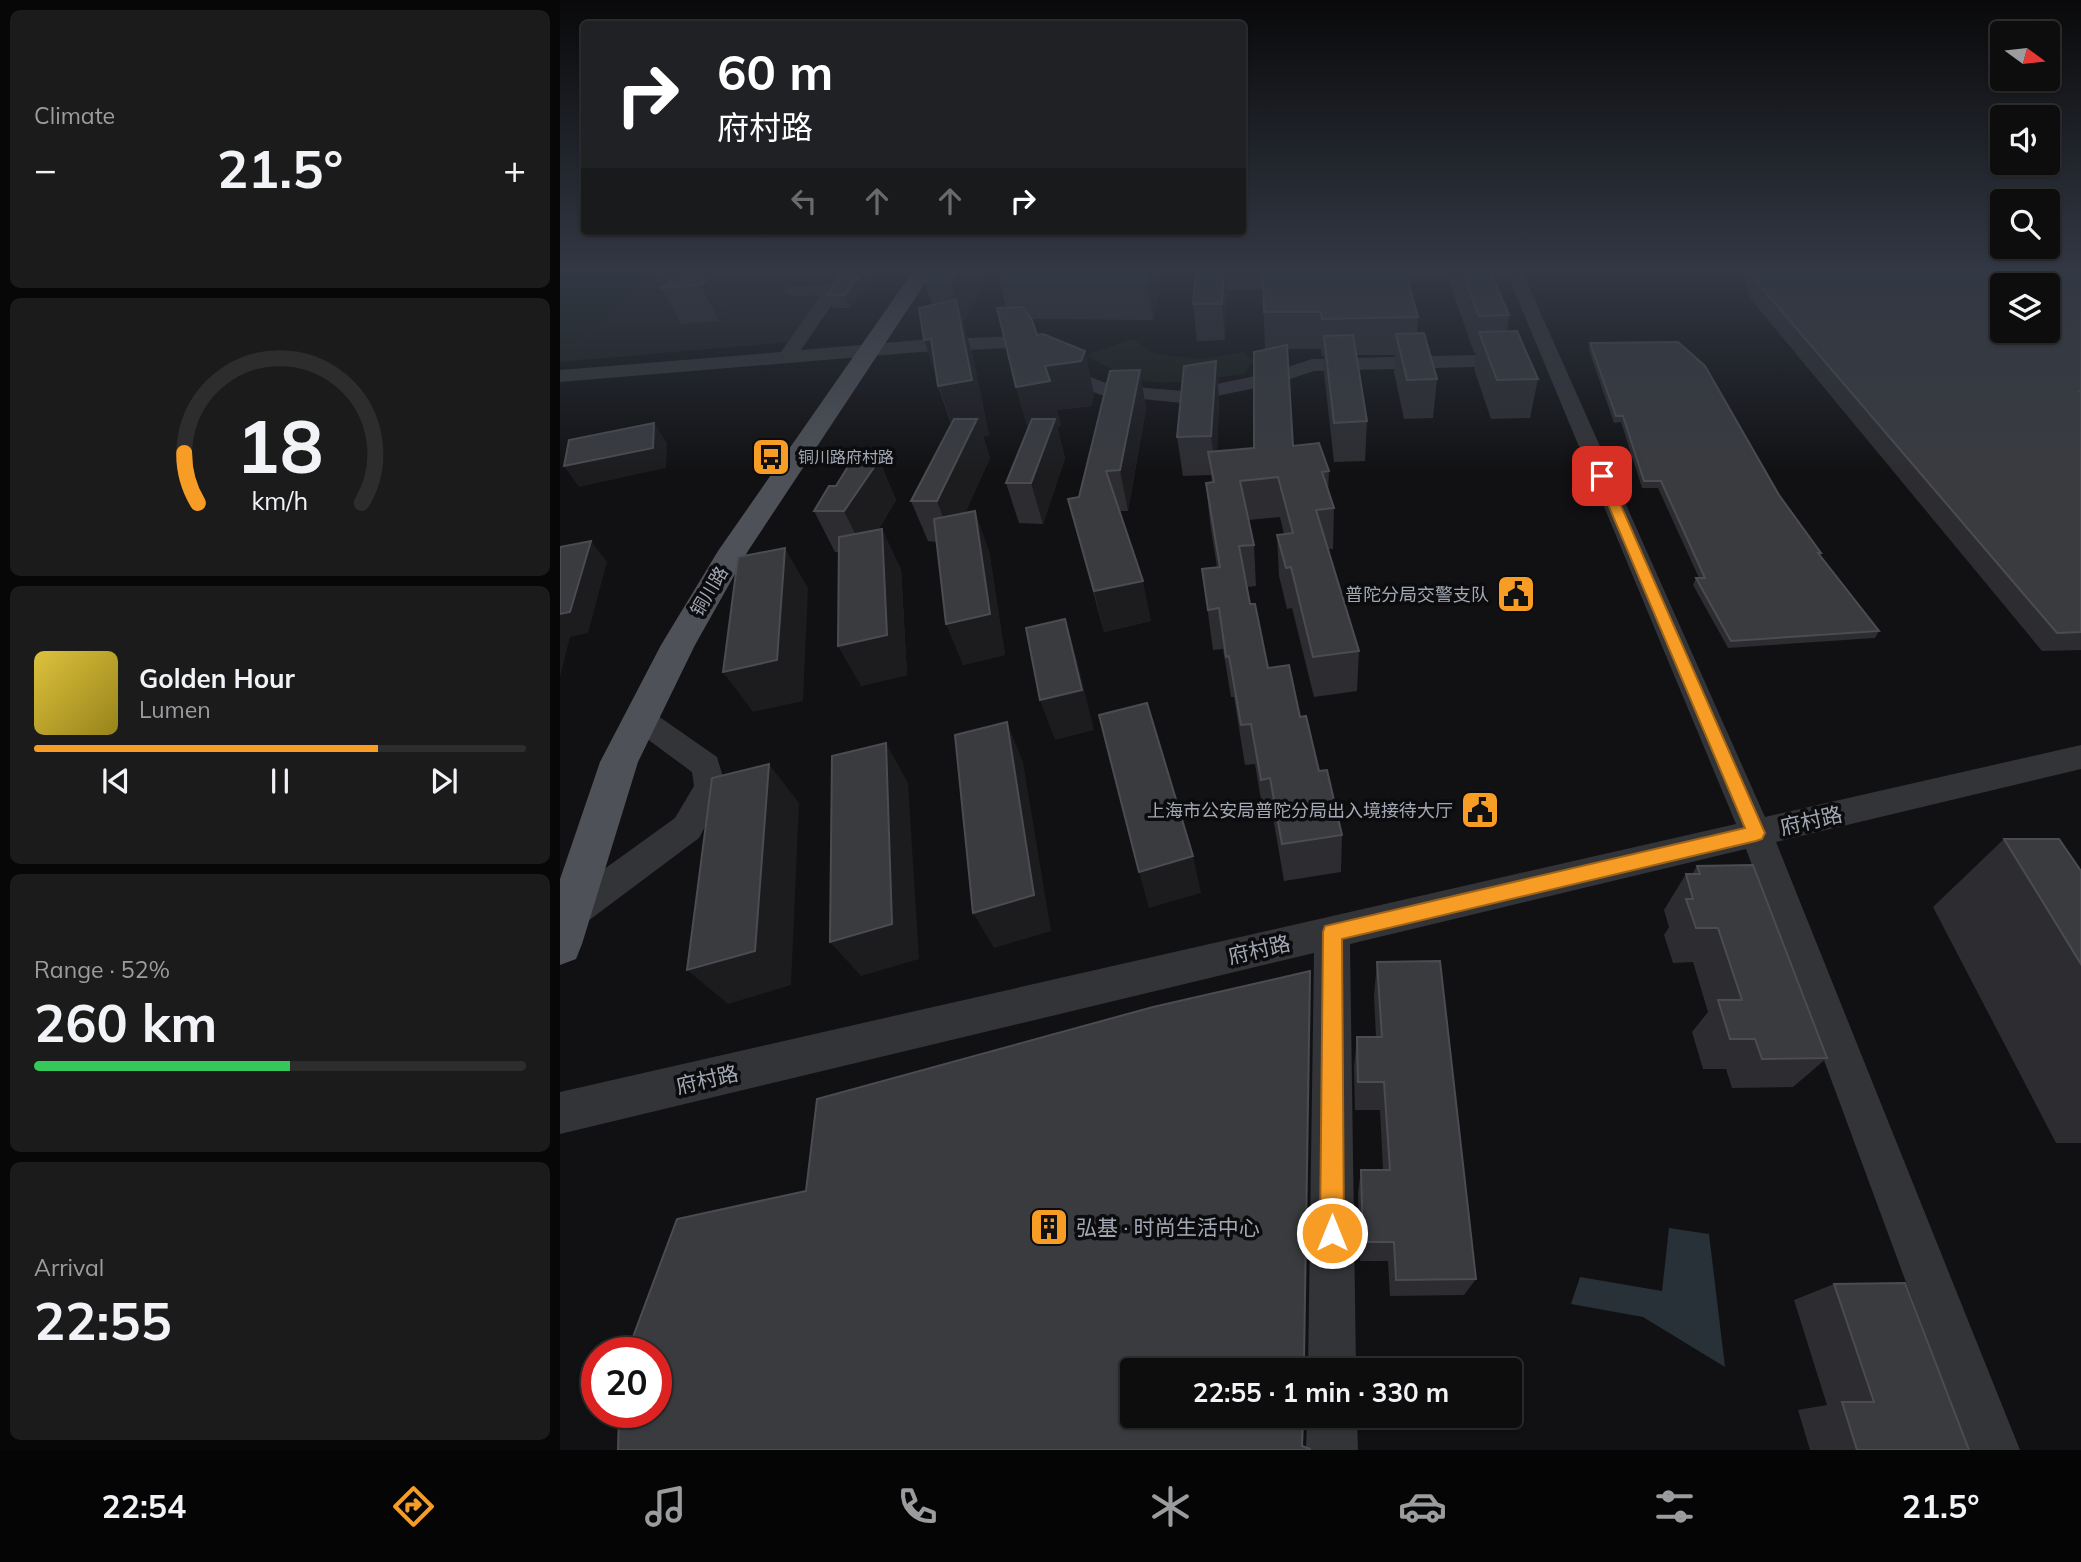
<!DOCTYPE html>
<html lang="en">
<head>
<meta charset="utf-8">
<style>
  :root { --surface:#0d0d0e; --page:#1b1b1c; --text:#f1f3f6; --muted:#9a9c9e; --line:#2d2d2e; --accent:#f79c25 }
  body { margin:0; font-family:Mulish,"Noto Sans SC",sans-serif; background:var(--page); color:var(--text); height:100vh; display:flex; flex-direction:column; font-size:26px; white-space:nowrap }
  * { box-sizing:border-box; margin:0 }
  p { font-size:23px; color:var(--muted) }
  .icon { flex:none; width:38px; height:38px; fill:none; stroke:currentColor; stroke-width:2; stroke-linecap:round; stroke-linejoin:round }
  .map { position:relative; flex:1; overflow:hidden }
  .details { display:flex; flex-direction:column; gap:10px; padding:10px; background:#070708; width:560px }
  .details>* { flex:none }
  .top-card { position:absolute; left:21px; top:21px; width:665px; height:214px; border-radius:7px; box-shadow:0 2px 5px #0004,0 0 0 2px var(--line); background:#202124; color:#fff; overflow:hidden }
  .needle { width:46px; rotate:105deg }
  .controls { position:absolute; left:1430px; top:21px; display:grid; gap:14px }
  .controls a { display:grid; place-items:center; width:70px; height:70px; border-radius:7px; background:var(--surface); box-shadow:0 2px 5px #0004,0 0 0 2px var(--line); font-size:35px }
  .speed { position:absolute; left:21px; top:1337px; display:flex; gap:14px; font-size:35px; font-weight:700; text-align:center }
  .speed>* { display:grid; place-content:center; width:91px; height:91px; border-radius:50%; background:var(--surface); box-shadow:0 2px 5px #0004,0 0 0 2px var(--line); line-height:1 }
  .speed .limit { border:10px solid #d22; background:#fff; color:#111 }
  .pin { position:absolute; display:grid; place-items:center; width:60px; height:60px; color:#fff; margin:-30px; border-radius:14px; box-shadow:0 4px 10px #0006 }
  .me { position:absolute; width:77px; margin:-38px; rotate:0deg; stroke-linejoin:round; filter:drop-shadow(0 0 5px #0008) }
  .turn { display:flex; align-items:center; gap:24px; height:147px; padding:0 21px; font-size:32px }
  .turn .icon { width:91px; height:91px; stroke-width:2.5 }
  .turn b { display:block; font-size:49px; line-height:60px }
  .lanes { display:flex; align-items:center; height:66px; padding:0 21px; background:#0003; justify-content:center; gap:35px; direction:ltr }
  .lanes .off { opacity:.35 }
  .big { font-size:52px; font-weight:700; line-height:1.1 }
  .details .card { flex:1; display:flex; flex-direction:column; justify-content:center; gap:10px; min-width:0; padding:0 24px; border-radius:10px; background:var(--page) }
  .details .dial { align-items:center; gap:0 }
  .dial svg { height:182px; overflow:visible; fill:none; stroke:var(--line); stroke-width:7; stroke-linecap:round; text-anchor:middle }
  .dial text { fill:var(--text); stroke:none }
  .song { display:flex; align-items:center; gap:21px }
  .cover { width:84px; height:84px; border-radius:10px; background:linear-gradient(135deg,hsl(50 70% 55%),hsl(50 70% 35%)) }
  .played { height:7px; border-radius:4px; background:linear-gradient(90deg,var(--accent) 70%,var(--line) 70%) }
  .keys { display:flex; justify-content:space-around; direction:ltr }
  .heat { display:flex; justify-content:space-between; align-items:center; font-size:38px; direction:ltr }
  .charge { height:10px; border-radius:5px; background:linear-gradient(90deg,#34c759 52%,var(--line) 0) }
  .trip { position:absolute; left:560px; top:1358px; width:402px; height:70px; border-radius:7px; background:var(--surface); box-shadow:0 2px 5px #0004,0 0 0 2px var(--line); font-weight:700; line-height:70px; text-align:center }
  .dock { display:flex; height:112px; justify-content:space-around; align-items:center; background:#050506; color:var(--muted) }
  .dock .icon { width:49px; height:49px }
  .dock .selected { color:var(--accent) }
  .dock b { font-size:32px; color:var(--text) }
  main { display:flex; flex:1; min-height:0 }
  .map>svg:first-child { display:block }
</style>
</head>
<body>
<main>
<section class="details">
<div class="card"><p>Climate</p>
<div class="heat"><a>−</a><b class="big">21.5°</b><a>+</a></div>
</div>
<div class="card dial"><svg viewBox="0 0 100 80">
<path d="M14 69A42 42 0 1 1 86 69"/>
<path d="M14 69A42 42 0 0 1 8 47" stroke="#f79c25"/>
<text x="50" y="56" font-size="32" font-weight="700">18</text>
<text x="50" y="72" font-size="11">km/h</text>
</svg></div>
<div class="card">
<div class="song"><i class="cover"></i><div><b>Golden Hour</b><p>Lumen</p></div></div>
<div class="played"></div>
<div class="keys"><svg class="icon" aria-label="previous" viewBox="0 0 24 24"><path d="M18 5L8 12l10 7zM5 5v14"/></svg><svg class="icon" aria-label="pause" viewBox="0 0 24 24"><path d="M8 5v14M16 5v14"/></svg><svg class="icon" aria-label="next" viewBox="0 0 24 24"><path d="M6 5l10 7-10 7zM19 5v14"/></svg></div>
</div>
<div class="card"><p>Range · 52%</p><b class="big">260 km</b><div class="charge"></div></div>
<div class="card"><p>Arrival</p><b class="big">22:55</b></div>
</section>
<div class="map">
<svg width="1521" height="1450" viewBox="0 0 1521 1450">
  <rect width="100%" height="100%" fill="#111113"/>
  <g fill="#1d1d20">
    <path d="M0 271H283L231 342 0 362Z"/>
    <path d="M739 271H954L957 280 739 285Z"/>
  </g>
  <g fill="#171e18">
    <path d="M101 271 16 343 0 344V273Z"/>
    <path d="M572 339 595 354 641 359 683 352 693 361 684 374C653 378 610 387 581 380 561 376 543 365 526 355Z"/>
  </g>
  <path fill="#273137" d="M1109 1228 1149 1234 1165 1367 1083 1317 1011 1304 1020 1277 1102 1291Z"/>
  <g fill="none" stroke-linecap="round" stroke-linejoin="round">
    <g fill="#323438" fill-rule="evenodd">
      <path d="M279 271H295L241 350 360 340 480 335 487 337 510 369 551 385 623 391 710 373 752 359 954 354 964 360 954 366 754 371 715 384 623 403 541 395 496 377 475 347 360 352 0 382V370L221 352 261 295 232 296 223 291 226 287 269 285Z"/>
      <path d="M946 271H962L1205 817 1521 745V769L1216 842 1460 1450H1408L1186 849 790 944 796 1370H748L754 953 0 1134V1092L1176 824Z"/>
      <path d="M81 708 91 711 157 757 166 787 139 838 20 927 7 932 0 929V901L115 818 134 786 132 772 71 727 66 719 71 711Z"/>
      <path d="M747 1416H797L798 1450H746Z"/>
    </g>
    <path fill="#4e5157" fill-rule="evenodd" d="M353 271H373L188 551 135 645 78 762 22 944 16 959 0 965V879L40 762 101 645 158 551Z"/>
  </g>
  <g fill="#2d2d31">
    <path d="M206 271 159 321 121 324 101 288Z"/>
    <path d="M285 271H311L314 277 290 308H273L268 295Z"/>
    <path d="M432 271 403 322 412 353 429 435 423 436 430 458 405 513 429 551 445 655 403 665 377 542 368 541 351 501 391 424 378 386 372 305 365 282Z"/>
    <path d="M443 271H605L593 320 472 319 477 335 525 351 534 395 531 406 497 410 501 426 497 427 505 458 483 524 459 523 446 483 468 429 456 387 446 308 439 280Z"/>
    <path d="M636 271H845L858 317 857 333 877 379 873 418 844 419 834 372 835 355H796L807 421 805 461 774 462 764 373V356H762L761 349H727L733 446 769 471 768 492 774 508 773 549H768L799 651 797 691 754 697 732 608 727 609 719 576 717 535 724 534 720 517 688 520 694 545 696 586 687 587 690 604 708 668 740 717 782 835 781 872 724 881 713 817 704 818 695 764 685 765 674 697H671L663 649 653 650 642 569 657 567 650 523 646 483 652 482 651 475 623 476 617 437 656 361 659 399 657 451 694 448 710 349H705L703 290H667L665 340 637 341 633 304Z"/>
    <path d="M888 271H930L949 315 947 331 978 379 970 418 931 419 914 369 916 353H914L888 278Z"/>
    <path d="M1184 271H1521V650L1482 651 1189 297Z"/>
    <path d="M1030 343 1219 495 1261 553 1260 555 1319 631 1315 638 1168 648 1133 585 1136 578H1139L1098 488H1082L1061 422 1054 423 1029 350Z"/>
    <path d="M580 370 586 409 568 511H559L591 621 544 632 508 499 519 497Z"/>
    <path d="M319 460 336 500 318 530 341 569 347 675 301 686 278 552H275L254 511 276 486Z"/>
    <path d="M1444 839 1521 871V1143H1496L1373 907Z"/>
    <path d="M1137 866 1267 1058 1233 1087 1172 1088 1166 1069H1143L1132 1032 1148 1012 1133 962 1113 963 1104 935 1109 927 1104 910 1126 874H1132Z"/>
    <path d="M817 962 916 1279 904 1295 830 1296 828 1261H800L798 1193 801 1170H823L820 1110H795L794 1067 797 1037H816L814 996Z"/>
    <path d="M1274 1284 1409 1450H1250L1238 1410 1267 1405 1234 1300Z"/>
  </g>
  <g fill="#1c1c1f">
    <path d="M155 271H206L159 321 141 285Z"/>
    <path d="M304 271H311L314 277 290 308 285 295Z"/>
    <path d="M398 271H432L403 322 391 282Z"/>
    <path d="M590 271H605L593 320 587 280Z"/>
    <path d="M664 271H665L667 295 665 340 662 304Z"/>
    <path d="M396 300 412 353 429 435 423 436 430 458 392 542 377 501 397 441 364 340Z"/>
    <path d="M525 351 534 395 531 406 497 410 501 426 497 427 505 458 483 524 471 483 469 432 456 387 485 366Z"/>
    <path d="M656 361 659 399 656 475 651 436Z"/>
    <path d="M580 370 586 409 568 511 560 470Z"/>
    <path d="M94 423 107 443 106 468 19 487 4 466Z"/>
    <path d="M319 460 336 500 304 552 284 511Z"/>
    <path d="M415 511 429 551 445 655 403 665 386 624Z"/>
    <path d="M322 529 341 569 347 675 301 686 278 646Z"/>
    <path d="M31 541 47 562 28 633 10 637 0 677V614Z"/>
    <path d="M225 548 248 588 243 701 193 712 163 672Z"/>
    <path d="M583 581 591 621 544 632 534 591Z"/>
    <path d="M505 619 517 660 534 730 495 740 480 700Z"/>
    <path d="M447 722 463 762 491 931 434 948 413 913Z"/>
    <path d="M326 743 348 783 359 959 301 976 270 942Z"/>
    <path d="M209 764 239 803 231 985 168 1004 127 970Z"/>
    <path d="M633 856 641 893 589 908 579 872Z"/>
    <path d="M750 971 751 1005 745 1370 744 1359Z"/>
    <path d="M743 1416H745L743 1450 742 1446Z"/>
  </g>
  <g fill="#393b3f" stroke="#4a4c51" stroke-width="2" fill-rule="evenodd">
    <path d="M123 271H155L141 285 101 288Z"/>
    <path d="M285 271H304L285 295H268Z"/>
    <path d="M372 271H398L391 282H365Z"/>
    <path d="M443 271H590L587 280H439Z"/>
    <path d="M636 271H664L662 304H633Z"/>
    <path d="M703 271H845L858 317 762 319 761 312H704Z"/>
    <path d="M902 271H930L949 315 919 316Z"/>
    <path d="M1193 271H1521V392H1520L1521 393V632L1497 633 1195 280ZM1442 285H1488V331H1442Z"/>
    <path d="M396 300 412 380 378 386 371 339 364 340 359 308Z"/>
    <path d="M463 307 472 320 477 335 483 334 525 351 521 361 485 366 490 381 456 387 437 308Z"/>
    <path d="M957 331 978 379 937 380 919 332Z"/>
    <path d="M864 333 877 379 847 380 836 334Z"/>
    <path d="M793 335 807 421 774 423 764 336Z"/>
    <path d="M1118 342 1145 366 1219 495 1261 553H1258L1319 631 1171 641 1136 578H1145L1101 481H1084L1063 416H1056L1030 343Z"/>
    <path d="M727 345 733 446 759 443 769 471 762 472 774 508 756 510 799 651 753 657 731 567 726 568 717 535 733 533 718 477 680 481 694 545 679 546 690 604H695L708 668 729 665 740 717 746 716 759 771 767 770 782 835 722 844 710 778 701 780 691 724 681 725 669 656 666 657 659 608 648 610 642 569 660 567 646 483 654 482 648 452 694 448V352Z"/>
    <path d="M656 361 651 436 617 437 624 366Z"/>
    <path d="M580 370 560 470 546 471 583 581 534 591 508 499 519 497 550 371Z"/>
    <path d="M394 419H417L377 501H351Z"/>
    <path d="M472 419H495L471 483H446Z"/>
    <path d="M94 423 93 448 4 466 9 440Z"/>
    <path d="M292 460H319L284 511H254L269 486H276Z"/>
    <path d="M415 511 430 614 386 624 374 519Z"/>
    <path d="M322 529 327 635 278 646 279 537Z"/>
    <path d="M31 541 10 612 0 614V547Z"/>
    <path d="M225 548 217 660 163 672 178 557Z"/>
    <path d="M505 619 522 690 480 700 466 628Z"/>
    <path d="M587 703 633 856 579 872 539 715Z"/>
    <path d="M447 722 474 895 413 913 395 735Z"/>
    <path d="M326 743 332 924 270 942 272 756Z"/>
    <path d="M209 764 195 951 127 970 152 778Z"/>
    <path d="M1444 839H1499L1521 871V964Z"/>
    <path d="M1193 865 1267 1058 1202 1059 1195 1039H1170L1158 1000H1182L1158 928H1136L1126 899H1133L1126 874H1140L1137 866Z"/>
    <path d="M880 961 916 1279 836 1280 834 1242H803L801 1170H830L824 1082H798L797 1037H822L817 962Z"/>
    <path d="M750 971 744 1359 752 1362V1370H572V1416H743L742 1446 750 1449V1450H58L59 1412H96V1353H67L117 1219 246 1191 257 1099 593 1007Z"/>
    <path d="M1345 1283 1409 1450H1297L1282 1402H1314L1274 1284Z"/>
  </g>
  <linearGradient id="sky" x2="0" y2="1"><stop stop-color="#09090a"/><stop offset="0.57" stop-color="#323844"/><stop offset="1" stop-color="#323844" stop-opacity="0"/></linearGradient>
  <rect width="1521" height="474" fill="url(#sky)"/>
  <path fill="#f79c25" stroke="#a16518" stroke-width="2" d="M1042 472 1048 476 1205 833 1202 839 1196 841 782 939 784 1233 780 1242 772 1245 763 1242 760 1233 763 932 765 926 1185 828 1036 476Z"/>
  <defs>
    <symbol id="bus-square" viewBox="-11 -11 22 22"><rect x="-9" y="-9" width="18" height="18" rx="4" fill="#f79c25" stroke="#0c0c0e"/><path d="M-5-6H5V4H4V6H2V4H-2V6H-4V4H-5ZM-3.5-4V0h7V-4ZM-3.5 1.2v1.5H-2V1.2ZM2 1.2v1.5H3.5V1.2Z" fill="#111"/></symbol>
    <symbol id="civic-square" viewBox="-11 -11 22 22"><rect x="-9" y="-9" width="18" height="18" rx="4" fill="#f79c25" stroke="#0c0c0e"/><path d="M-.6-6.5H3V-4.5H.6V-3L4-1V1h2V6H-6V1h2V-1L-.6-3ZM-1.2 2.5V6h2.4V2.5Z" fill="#111"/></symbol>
    <symbol id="building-square" viewBox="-11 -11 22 22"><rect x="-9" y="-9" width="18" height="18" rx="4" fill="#f79c25" stroke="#0c0c0e"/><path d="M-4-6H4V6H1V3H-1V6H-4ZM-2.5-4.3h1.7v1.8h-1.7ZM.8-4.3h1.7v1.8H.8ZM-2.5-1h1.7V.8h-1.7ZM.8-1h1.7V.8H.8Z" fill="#111"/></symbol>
  </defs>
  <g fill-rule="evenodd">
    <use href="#bus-square" x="189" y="435" width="44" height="44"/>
    <use href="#civic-square" x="934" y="572" width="44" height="44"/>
    <use href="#civic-square" x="898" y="788" width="44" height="44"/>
    <use href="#building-square" x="467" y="1205" width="44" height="44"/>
  </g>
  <g text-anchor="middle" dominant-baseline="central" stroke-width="7" stroke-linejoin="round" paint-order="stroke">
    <g font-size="16" fill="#a2a9b4" stroke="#0c0c0e" text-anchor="start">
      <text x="238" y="457">铜川路府村路</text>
    </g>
    <g font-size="18" fill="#a2a9b4" stroke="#0c0c0e">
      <text transform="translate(149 591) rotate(-59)">铜川路</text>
    </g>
    <g font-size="18" fill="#a2a9b4" stroke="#0c0c0e" text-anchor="end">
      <text x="929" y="594">普陀分局交警支队</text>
      <text x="893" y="810">上海市公安局普陀分局出入境接待大厅</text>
    </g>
    <g font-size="21" fill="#a2a9b4" stroke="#0c0c0e">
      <text transform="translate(1251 820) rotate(-13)">府村路</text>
      <text transform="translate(699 949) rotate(-13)">府村路</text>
      <text transform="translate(147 1079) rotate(-13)">府村路</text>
    </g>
    <g font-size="21" fill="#a2a9b4" stroke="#0c0c0e" text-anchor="start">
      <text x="516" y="1227">弘基 · 时尚生活中心</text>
    </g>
  </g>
</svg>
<div class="controls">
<a><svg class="needle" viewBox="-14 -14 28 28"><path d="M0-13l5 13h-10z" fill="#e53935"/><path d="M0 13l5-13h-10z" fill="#9a9c9e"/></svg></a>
<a><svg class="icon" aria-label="sound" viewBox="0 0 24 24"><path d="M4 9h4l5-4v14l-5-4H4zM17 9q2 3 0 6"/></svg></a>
<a><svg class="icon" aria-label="search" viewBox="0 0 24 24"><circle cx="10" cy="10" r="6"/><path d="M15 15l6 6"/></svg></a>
<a><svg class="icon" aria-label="layers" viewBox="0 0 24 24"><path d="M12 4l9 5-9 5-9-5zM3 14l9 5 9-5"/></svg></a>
</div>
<div class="speed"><div class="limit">20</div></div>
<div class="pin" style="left:1042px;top:476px;background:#d93025"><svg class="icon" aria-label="arrive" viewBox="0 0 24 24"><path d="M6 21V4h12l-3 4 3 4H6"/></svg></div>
<svg class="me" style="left:772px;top:1233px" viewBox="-20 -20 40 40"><circle r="17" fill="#f79c25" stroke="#fff" stroke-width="3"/><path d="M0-11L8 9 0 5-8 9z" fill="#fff"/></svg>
<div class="trip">22:55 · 1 min · 330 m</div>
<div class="top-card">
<div class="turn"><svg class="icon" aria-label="right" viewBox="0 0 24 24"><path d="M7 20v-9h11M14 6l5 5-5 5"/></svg><div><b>60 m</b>府村路</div></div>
<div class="lanes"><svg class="icon off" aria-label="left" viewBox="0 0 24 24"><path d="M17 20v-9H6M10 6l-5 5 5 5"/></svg><svg class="icon off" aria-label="ahead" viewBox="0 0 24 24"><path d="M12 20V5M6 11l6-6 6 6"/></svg><svg class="icon off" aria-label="ahead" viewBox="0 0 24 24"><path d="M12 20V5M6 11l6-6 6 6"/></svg><svg class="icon" aria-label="right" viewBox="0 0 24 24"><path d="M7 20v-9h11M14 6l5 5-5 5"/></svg></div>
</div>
</div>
</main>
<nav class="dock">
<b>22:54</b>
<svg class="icon selected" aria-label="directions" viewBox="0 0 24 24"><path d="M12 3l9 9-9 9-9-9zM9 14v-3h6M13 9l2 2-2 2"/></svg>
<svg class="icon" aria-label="music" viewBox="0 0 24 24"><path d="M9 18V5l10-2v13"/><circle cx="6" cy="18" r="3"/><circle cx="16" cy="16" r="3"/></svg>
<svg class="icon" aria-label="phone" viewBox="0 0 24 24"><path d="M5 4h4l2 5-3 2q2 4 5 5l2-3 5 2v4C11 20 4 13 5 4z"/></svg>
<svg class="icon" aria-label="climate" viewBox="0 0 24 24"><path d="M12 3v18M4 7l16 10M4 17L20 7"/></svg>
<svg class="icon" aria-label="car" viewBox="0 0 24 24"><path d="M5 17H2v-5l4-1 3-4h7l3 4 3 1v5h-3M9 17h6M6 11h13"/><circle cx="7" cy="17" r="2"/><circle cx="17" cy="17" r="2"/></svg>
<svg class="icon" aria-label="filters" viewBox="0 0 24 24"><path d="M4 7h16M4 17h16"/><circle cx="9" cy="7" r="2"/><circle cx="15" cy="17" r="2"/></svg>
<b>21.5°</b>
</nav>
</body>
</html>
